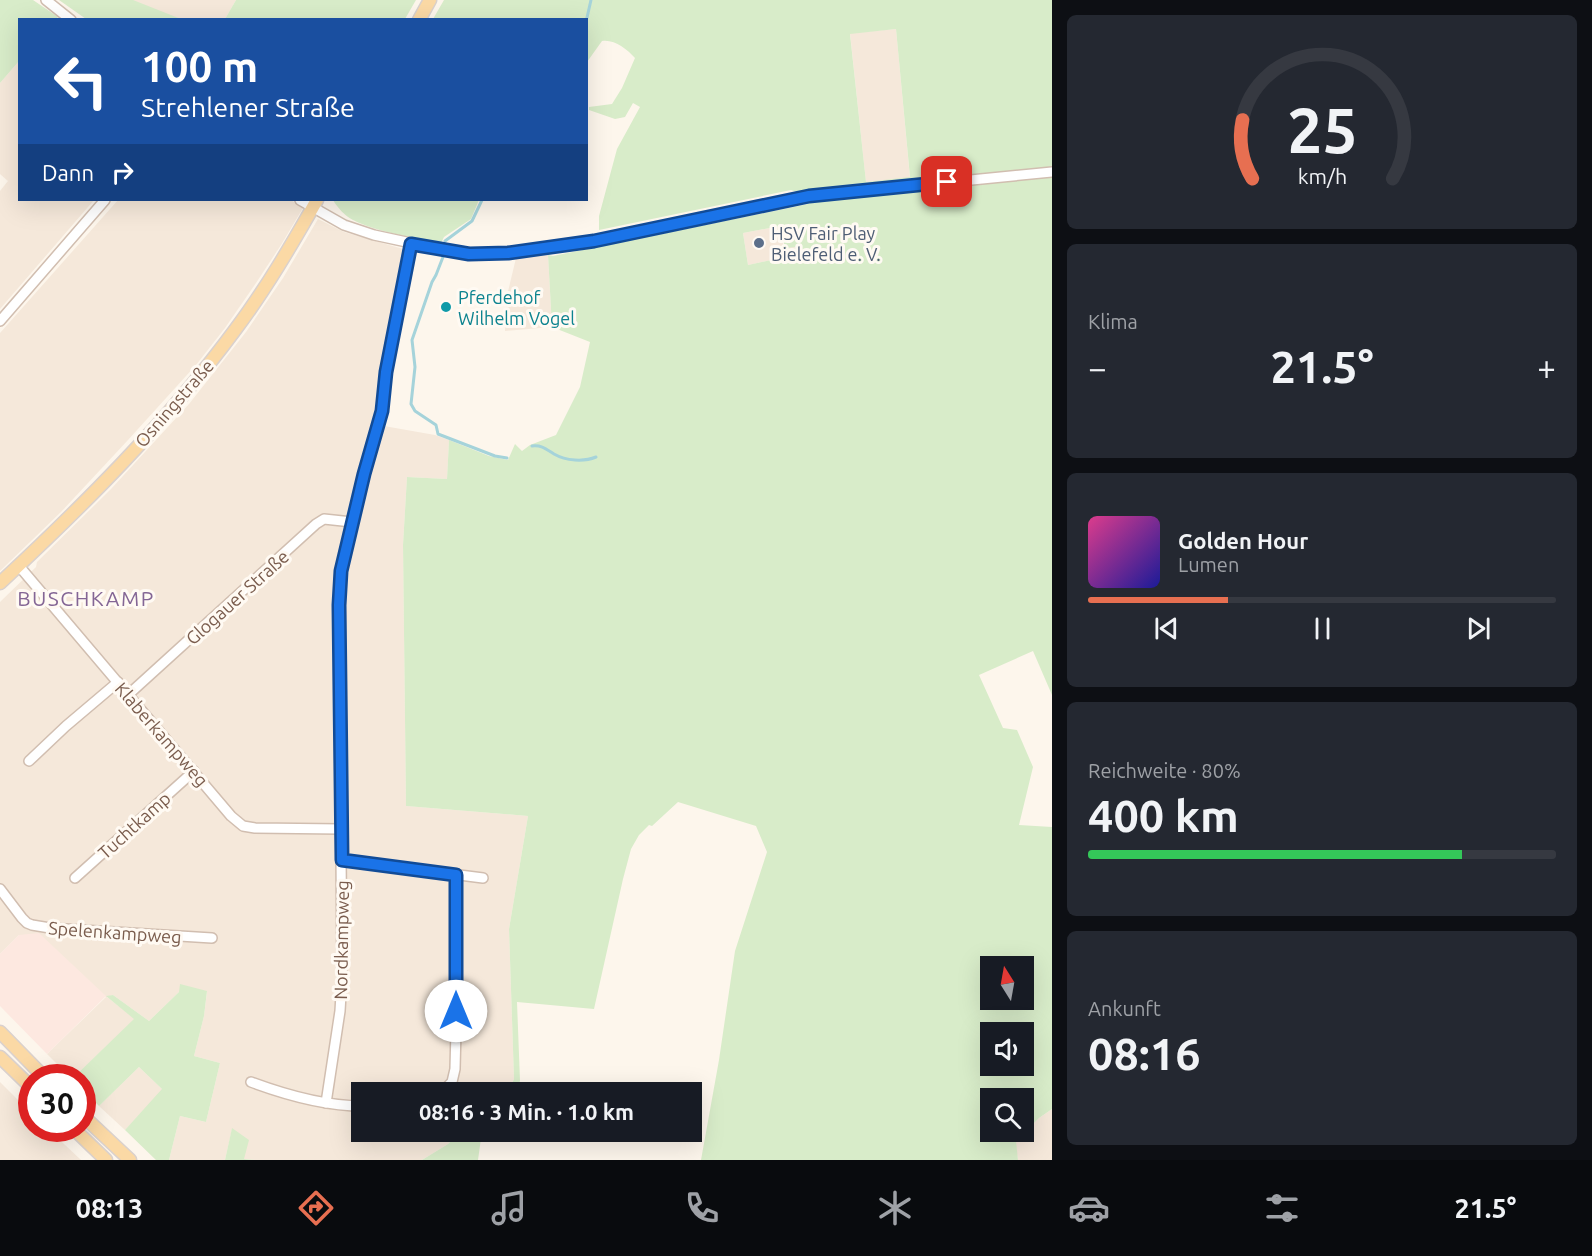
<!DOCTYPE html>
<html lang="de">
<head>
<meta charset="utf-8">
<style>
  :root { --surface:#171b24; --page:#242831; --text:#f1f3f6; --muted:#9ea1a6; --line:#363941; --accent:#e76f51 }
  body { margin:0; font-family:Ubuntu,sans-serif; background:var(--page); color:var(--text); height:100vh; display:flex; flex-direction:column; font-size:22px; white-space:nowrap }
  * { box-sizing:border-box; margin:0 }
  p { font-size:20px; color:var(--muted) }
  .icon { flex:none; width:33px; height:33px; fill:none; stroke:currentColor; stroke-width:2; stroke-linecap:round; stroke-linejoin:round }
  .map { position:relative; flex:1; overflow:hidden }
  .sheet { display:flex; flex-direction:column; gap:15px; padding:15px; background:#0d0f14; width:540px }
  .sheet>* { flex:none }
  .top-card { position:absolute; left:18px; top:18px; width:570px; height:183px; border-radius:0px; box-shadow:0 6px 24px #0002; background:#1a4fa0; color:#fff; overflow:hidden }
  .needle { width:39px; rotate:349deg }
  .fabs { position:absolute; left:980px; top:956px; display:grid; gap:12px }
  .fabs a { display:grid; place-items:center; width:54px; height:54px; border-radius:0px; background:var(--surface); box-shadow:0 6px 24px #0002; font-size:30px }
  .speed { position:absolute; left:18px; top:1064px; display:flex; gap:12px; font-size:30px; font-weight:700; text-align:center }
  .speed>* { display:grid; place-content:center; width:78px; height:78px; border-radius:50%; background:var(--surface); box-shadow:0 6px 24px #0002; line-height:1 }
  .speed .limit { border:9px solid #d22; background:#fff; color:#111 }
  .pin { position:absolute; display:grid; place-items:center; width:51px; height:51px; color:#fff; margin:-26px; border-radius:12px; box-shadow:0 3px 9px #0006 }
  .me { position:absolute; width:66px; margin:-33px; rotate:0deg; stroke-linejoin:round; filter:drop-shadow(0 0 4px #0008) }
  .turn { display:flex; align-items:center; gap:21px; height:126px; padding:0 24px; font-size:27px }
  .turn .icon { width:78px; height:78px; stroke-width:2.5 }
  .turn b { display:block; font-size:42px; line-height:51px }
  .then { display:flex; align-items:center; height:57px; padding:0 24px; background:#0003; gap:12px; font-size:22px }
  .big { font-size:45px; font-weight:600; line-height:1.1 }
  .sheet .card { flex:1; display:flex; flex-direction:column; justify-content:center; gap:9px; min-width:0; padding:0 21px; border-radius:9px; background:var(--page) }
  .sheet .dial { align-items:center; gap:0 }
  .dial svg { height:156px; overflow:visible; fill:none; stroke:var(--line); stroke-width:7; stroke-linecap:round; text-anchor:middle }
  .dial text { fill:var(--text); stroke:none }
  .song { display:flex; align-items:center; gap:18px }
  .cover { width:72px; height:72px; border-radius:9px; background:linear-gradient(135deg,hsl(330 70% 55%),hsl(240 70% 35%)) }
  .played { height:6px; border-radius:3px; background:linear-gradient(90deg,var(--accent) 30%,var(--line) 30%) }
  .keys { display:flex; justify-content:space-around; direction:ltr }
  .heat { display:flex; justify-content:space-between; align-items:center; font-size:33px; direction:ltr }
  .charge { height:9px; border-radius:4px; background:linear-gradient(90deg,#34c759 80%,var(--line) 0) }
  .trip { position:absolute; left:351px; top:1082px; width:351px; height:60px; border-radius:0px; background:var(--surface); box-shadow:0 6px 24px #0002; font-weight:600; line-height:60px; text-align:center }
  .menu { display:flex; height:96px; justify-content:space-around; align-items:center; background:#090b0e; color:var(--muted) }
  .menu .icon { width:42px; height:42px }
  .menu .on { color:var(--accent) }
  .menu b { font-size:27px; color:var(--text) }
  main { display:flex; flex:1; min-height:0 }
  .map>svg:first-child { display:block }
</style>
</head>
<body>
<main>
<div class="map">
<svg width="1052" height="1160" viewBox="0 0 1052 1160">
  <rect width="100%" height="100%" fill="#fdf6ec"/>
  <g fill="#f5e8da">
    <path d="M118 0H236L225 19H181L172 16 117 20Z"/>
    <path d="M896 29 910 178 866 182 850 33Z"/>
    <path d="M19 61 20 200H94L0 309V191L8 181 0 174V83Z"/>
    <path d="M118 200H291L303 208 281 245 256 283 225 328 196 365 128 440 61 512 0 571V333Z"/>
    <path d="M318 219 344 232 417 253 393 361 389 401 384 426 435 435 449 440 447 479 407 477 403 545 406 806 528 816 509 929 514 1079 510 1088 504 1092H362V1131H461L448 1144 422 1160H255L244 1159 232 1129 225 1160H169L180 1116 206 1122 220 1063 194 1056 204 1016 207 992H179L149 1021 113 995 107 997 135 1019 74 1077H70L47 1054 106 997 19 935 0 954V602L36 567 37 562 111 489 189 404 246 332 283 278Z"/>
    <path d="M780 226 784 248 795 246 794 255 748 265 743 233Z"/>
    <path d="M548 255 552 327 505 331 506 300 516 258Z"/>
    <path d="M139 1067 163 1090 125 1130 99 1106Z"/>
    <path d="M0 1082 31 1113 32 1128H47L81 1160H0Z"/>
    <path d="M1052 1109V1160H1018L1015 1141 1039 1118Z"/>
  </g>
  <path fill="#fde8e0" d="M39 933 106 996 47 1054 0 1006V954L19 935Z"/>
  <g fill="#d8ecc9" fill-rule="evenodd">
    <path d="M0 0H33L58 17 56 19 20 20 19 61 0 83Z"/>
    <path d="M59 0H133L181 19H86Z"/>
    <path d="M236 0H416L405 19H225Z"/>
    <path d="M444 0H1052V695L1033 651 979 675 1003 728 1017 730 1033 767 1019 825 1052 827V1109L1039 1118 1016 1141 1018 1160H701L719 1060 735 951 767 852 756 826 678 802 652 826 649 825 639 835 631 849 623 879 594 1009 517 1002 520 1081 515 1092H504L510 1088 514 1079 509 929 528 816 406 806 403 545 407 477 447 479 449 440 489 456 508 460 515 444 522 451 530 445 556 435 580 387 590 342 552 327 548 255 553 256 808 204 809 196 791 190 599 230V216L617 149 640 107 633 103 625 117 615 119 589 110V107L612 104 622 88 635 58C627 49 614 39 602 41L587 62 586 20 433 19ZM896 29 910 177 866 182 850 34ZM780 226 785 248 795 247 794 255 748 265 743 233ZM990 966H1023V999H990ZM990 1032H1023V1065H990ZM990 1098H1023V1131H990Z"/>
    <path d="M333 200H479L471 219 444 237 441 243C415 238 377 232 353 220 345 216 337 207 333 200Z"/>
    <path d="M180 984 207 991 204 1016 194 1056 220 1063 206 1122 180 1116 169 1160H156L125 1130 162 1089 139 1067 99 1106 83 1089 82 1077H74L134 1019 106 996 113 995 149 1021 179 992Z"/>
    <path d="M232 1128 249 1140 244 1159 255 1160H225Z"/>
    <path d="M461 1131H482L478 1160H422L448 1144Z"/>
  </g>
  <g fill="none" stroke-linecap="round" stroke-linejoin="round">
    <g stroke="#a5d3da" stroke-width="3">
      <path d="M586 22 591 0"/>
      <path d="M445 241 472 221 482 200"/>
      <path d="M443 257 436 275 432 282 412 340 415 367 411 404 415 411 436 425 438 434 495 456 507 458"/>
      <path d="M532 446C542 445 546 449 554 454 566 461 584 462 596 457"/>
    </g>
    <defs>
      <g id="minor">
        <path d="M46 0 71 20"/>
        <path d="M300 200 344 225 374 235 453 252 469 254H495L594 241 809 196 1052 172"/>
        <path d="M0 321 105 200"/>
        <path d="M19 566 231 816 243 826 255 828 341 829"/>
        <path d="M129 694 316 524 324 519 352 522"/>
        <path d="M29 761 66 726 118 682"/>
        <path d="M342 860 483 878"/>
        <path d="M75 878 194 771"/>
        <path d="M0 889 22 918 27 923 32 925 50 928 212 938"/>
        <path d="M251 1082C286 1095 324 1106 362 1106"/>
        <path d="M442 1092 452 1082 455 1069 457 991 456 875"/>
        <path d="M326 1103 340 1011 342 978 339 605 341 571 364 474 382 411 385 372 411 244"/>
      </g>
      <g id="major">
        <path d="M419 20 430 0"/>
        <path d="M0 583C84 505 167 422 235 330 266 289 292 244 317 200"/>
        <path d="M0 1032 44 1077"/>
        <path d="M0 1057 32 1088"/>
        <path d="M82 1115 130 1160"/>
        <path d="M73 1128 106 1160"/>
      </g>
    </defs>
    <use href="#minor" stroke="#d1beb0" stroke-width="12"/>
    <use href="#major" stroke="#dad1cd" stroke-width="15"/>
    <use href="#minor" stroke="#fff" stroke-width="9"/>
    <use href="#major" stroke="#fbd9a5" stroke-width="12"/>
  </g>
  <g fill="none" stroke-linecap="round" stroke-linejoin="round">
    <defs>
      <path id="route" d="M456 1011V875L342 860 339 605 341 571 364 474 382 411 386 372 411 244 469 254 508 253 594 241 809 196 947 182"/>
    </defs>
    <use href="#route" stroke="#114b97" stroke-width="15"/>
    <use href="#route" stroke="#1a73e8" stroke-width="10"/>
  </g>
  <circle fill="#5c6f8a" stroke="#fffaf3" stroke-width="2" cx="759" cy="243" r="6"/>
  <circle fill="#0f9aa8" stroke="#fffaf3" stroke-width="2" cx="446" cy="307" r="6"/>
  <g text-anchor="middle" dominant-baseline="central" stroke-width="6" stroke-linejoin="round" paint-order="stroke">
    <g font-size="18" fill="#4e5e75" stroke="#fffaf3" text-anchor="start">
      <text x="771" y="233">HSV Fair Play<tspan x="771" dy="21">Bielefeld e. V.</tspan></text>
    </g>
    <g font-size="18" fill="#0d838f" stroke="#fffaf3" text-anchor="start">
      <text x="458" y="297">Pferdehof<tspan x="458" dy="21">Wilhelm Vogel</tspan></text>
    </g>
    <g font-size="18" fill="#7a5c4d" stroke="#fffaf3">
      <text transform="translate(174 403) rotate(-49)">Osningstraße</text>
      <text transform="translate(237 597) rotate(-42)">Glogauer Straße</text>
      <text transform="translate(162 734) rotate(49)">Klaberkampweg</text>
      <text transform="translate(134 825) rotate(-42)">Tuchtkamp</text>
      <text transform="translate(115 932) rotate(4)">Spelenkampweg</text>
      <text transform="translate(341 940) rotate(-89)">Nordkampweg</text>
    </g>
    <g font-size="21" letter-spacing="1.5" fill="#846695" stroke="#fffaf3">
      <text x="86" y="598">BUSCHKAMP</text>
    </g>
  </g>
</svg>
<div class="fabs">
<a><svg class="needle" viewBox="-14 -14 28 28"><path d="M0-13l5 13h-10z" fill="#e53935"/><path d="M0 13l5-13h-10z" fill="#9ea1a6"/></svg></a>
<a><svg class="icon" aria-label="sound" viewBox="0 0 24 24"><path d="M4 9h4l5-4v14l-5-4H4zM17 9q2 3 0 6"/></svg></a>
<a><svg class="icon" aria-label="search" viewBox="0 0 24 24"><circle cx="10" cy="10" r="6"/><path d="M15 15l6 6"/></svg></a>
</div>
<div class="speed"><div class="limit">30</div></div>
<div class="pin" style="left:947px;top:182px;background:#d93025"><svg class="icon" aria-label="arrive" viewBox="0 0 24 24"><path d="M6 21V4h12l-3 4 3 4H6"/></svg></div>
<svg class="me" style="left:456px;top:1011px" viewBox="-20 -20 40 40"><circle r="19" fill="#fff"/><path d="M0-13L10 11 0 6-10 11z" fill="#1a73e8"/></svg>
<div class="trip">08:16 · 3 Min. · 1.0 km</div>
<div class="top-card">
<div class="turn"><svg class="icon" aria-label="left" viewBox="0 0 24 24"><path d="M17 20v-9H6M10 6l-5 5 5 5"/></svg><div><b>100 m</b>Strehlener Straße</div></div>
<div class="then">Dann<svg class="icon" aria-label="right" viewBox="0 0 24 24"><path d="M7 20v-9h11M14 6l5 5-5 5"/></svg></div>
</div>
</div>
<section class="sheet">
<div class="card dial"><svg viewBox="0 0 100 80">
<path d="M14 69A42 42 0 1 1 86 69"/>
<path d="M14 69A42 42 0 0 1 9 39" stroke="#e76f51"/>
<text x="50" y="56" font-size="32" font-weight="700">25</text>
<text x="50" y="72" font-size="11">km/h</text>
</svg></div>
<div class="card"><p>Klima</p>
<div class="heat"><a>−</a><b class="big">21.5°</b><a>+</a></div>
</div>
<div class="card">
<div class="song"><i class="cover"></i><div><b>Golden Hour</b><p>Lumen</p></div></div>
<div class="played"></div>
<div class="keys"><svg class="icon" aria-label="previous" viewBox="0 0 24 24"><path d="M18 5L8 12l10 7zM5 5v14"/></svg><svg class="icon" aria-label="pause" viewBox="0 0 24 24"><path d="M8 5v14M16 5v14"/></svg><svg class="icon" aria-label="next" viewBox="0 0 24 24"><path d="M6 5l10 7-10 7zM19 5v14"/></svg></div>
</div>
<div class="card"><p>Reichweite · 80%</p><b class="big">400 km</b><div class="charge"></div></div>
<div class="card"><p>Ankunft</p><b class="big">08:16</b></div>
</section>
</main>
<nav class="menu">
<b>08:13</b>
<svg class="icon on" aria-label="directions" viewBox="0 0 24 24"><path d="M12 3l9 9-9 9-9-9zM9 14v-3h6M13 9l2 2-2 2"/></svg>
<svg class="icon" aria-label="music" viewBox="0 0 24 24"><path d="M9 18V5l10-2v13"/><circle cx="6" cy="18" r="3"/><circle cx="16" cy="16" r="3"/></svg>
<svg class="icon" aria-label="phone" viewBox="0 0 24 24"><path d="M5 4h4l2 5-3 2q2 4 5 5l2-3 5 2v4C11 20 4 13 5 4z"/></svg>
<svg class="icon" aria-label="climate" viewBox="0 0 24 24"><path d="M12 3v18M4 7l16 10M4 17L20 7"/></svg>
<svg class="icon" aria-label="car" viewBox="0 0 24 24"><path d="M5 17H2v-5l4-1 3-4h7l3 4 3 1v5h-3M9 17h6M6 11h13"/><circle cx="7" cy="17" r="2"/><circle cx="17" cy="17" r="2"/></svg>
<svg class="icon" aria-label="filters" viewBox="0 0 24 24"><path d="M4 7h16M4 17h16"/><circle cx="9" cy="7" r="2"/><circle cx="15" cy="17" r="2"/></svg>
<b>21.5°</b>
</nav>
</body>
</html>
